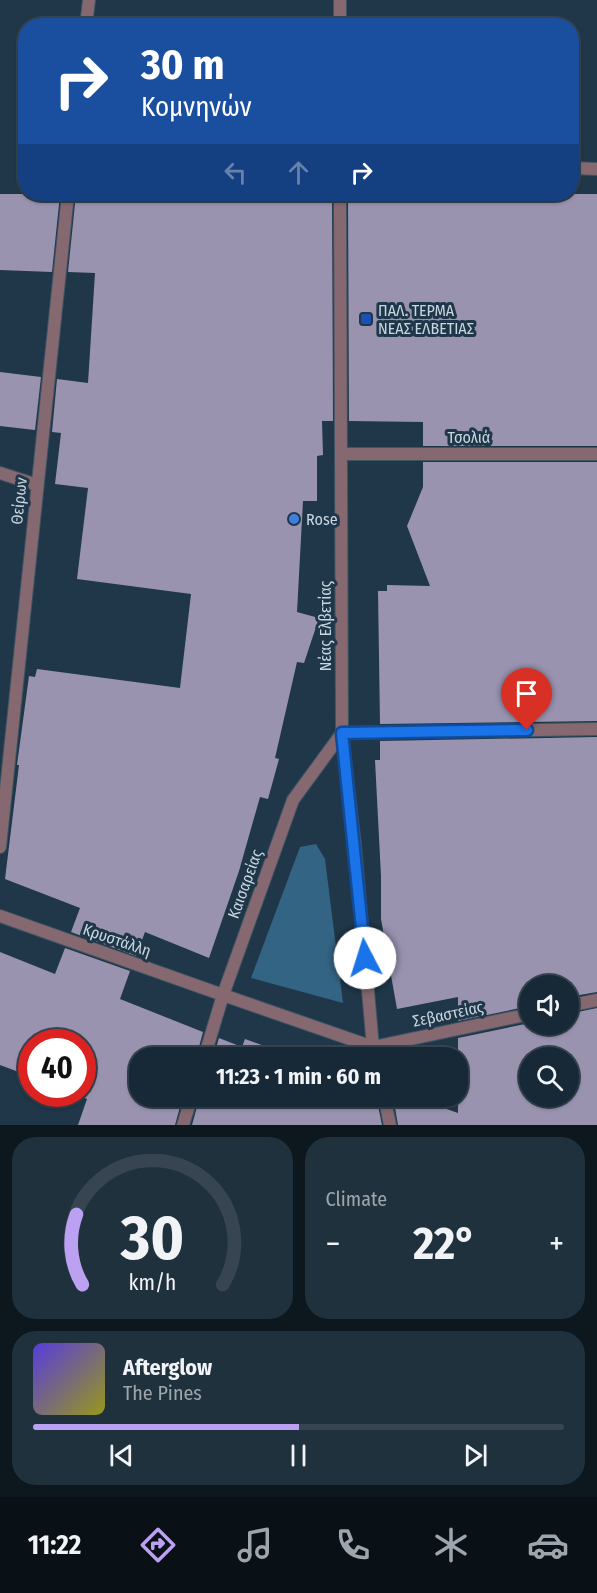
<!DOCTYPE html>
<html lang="en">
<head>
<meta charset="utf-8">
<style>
  :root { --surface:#172936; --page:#20313e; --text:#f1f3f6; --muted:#9ea6ad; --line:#364551; --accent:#bca0f2 }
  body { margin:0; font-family:"Fira Sans Condensed",sans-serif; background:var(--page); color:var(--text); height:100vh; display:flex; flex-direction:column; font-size:22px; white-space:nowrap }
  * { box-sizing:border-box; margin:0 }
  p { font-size:20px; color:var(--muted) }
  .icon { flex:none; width:33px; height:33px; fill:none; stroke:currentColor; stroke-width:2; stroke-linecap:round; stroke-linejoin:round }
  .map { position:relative; height:1125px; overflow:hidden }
  .details { display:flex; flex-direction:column; gap:12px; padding:12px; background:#0d171e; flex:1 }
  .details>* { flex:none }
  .banner { position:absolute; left:18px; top:18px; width:561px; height:183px; border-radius:24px; box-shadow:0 2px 4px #0004,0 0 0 2px var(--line); background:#1a4fa0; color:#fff; overflow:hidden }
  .buttons { position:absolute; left:519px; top:975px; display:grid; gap:12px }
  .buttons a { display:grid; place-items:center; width:60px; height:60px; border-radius:50%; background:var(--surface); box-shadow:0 2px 4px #0004,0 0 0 2px var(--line); font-size:30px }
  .speed { position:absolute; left:18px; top:1029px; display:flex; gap:12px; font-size:30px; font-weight:700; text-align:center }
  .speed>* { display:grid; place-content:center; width:78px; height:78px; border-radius:50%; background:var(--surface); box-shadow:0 2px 4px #0004,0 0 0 2px var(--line); line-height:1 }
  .speed .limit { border:9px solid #d22; background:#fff; color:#111 }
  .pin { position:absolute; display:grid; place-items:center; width:51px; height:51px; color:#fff; margin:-62px -26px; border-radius:50% 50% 50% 0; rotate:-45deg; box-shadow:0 0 6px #0007 }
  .pin .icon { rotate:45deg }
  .me { position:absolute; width:66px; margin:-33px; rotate:355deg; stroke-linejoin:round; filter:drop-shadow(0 0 4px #0008) }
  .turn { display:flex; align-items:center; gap:21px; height:126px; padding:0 24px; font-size:27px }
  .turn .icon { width:78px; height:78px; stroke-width:2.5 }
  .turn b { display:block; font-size:42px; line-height:51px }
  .lanes { display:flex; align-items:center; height:57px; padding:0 24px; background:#0003; justify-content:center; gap:30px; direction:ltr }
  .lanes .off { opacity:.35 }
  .big { font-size:45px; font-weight:700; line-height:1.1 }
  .details .tile { flex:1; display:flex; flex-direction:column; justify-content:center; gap:9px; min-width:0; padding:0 21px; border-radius:24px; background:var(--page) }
  .details .dial { align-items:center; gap:0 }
  .dial svg { height:156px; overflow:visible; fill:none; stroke:var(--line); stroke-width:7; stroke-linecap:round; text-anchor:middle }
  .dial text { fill:var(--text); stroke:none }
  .song { display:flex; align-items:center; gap:18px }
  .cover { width:72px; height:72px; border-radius:9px; background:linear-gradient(135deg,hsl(250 70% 55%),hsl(60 70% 35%)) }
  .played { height:6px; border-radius:3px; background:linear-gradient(90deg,var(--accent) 50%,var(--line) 50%) }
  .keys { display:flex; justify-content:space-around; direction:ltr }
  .heat { display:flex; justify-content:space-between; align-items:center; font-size:33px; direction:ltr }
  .details .tiles { flex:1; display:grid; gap:12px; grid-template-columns:1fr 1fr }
  .tile:last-child { grid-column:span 2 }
  .trip { position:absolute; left:129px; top:1047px; width:339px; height:60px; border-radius:24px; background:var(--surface); box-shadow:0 2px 4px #0004,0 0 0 2px var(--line); font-weight:700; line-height:60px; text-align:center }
  .menu { display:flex; height:96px; justify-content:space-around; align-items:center; background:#091016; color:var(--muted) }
  .menu .icon { width:42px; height:42px }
  .menu .selected { color:var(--accent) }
  .menu b { font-size:27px; color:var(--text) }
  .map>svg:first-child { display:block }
</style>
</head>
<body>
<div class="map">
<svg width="597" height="1125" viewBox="0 0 597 1125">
  <rect width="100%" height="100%" fill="#1f3748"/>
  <path fill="#346484" d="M316 844 325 859 343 1003 251 978 300 847Z"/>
  <g fill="#9993b0" fill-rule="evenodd">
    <path d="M0 194H60L52 272 0 270Z"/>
    <path d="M76 194H332L333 421H322L323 455 317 456V501H303L297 612 319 618 304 663 297 662 275 758 279 759 268 799 260 797 239 871 209 958 145 932 136 956 71 932 80 908 5 879 19 765H17L29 676 35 677 37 669 180 688 191 594 77 579 88 488 55 484 61 433 52 432 57 379 88 383 95 273 68 272Z"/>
    <path d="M348 194H597V446H423V422L349 421Z"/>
    <path d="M0 372 41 377 35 430 0 426Z"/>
    <path d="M423 462H597V721L380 724 378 591H387V585L430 586 407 526 423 487Z"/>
    <path d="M597 737V992L568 997V986H530V1006L458 1021V997L397 1009 381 919V876L375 760H380V741Z"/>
    <path d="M65 948 130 971 120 999 203 1032 196 1058H140V1096H183L175 1125H78L87 1099 74 1094H82V1042H32V1077L0 1065V952L55 974Z"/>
    <path d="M597 1008V1125H398L393 1096H410L458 1113V1038L530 1023V1024H568V1014ZM530 1058H568V1096H530Z"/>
    <path d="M219 1038 242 1047 245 1039 298 1058H213Z"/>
    <path d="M200 1096H376L382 1125H192Z"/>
  </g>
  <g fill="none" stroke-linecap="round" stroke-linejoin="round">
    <defs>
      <g id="pedestrian">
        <path d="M572 168 597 169"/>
        <path d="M341 454H597"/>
        <path d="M223 995 373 1047 530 1014"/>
        <path d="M568 1006 597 1000"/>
      </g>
      <g id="minor">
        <path d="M86 26 89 0"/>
        <path d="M0 473 37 485"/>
        <path d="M342 733 597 729"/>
        <path d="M0 847 68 194"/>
        <path d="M0 916 223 995"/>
      </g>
      <g id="tertiary">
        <path d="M340 0V26"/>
        <path d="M340 194 342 733 355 846 373 1047 375 1058"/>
        <path d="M204 1058 223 995 293 800 342 733"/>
        <path d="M384 1096 390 1125"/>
        <path d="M183 1125 192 1096"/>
      </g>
    </defs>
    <use href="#pedestrian" stroke="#3d5464" stroke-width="14"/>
    <use href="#minor" stroke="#3d5464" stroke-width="14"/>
    <use href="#tertiary" stroke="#3d5464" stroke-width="14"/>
    <use href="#pedestrian" stroke="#856870" stroke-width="12"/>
    <use href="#minor" stroke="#856870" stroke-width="12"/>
    <use href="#tertiary" stroke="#856870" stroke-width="12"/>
  </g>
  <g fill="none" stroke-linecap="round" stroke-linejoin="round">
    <defs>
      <path id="route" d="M365 958 342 733 527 730"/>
    </defs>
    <use href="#route" stroke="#114b97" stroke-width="15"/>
    <use href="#route" stroke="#1a73e8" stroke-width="10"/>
  </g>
  <rect fill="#1a4fb4" stroke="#1f3748" stroke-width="2" x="360" y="313" width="12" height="12" rx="3"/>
  <circle fill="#3f7fe0" stroke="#1f3748" stroke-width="2" cx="294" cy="519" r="6"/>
  <g text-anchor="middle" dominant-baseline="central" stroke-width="6" stroke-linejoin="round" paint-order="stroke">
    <g font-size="16" fill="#c8d6e1" stroke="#1f3748" text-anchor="start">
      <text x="378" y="310">ΠΑΛ. ΤΕΡΜΑ<tspan x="378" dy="18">ΝΕΑΣ ΕΛΒΕΤΙΑΣ</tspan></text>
      <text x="306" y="519">Rose</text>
    </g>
    <g font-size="16" fill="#c8d6e1" stroke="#1f3748">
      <text x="469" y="437">Τσολιά</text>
      <text transform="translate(19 501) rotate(-84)">Θείρων</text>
      <text transform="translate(325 626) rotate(-90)">Νέας Ελβετίας</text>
      <text transform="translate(245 884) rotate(-70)">Καισαρείας</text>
      <text transform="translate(117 940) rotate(19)">Κρυστάλλη</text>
      <text transform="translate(448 1014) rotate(-12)">Σεβαστείας</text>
    </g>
  </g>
</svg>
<div class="buttons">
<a><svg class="icon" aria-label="sound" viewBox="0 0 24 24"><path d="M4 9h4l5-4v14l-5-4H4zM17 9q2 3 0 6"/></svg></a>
<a><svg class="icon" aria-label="search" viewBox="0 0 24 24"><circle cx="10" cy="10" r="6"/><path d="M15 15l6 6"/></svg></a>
</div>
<div class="speed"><div class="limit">40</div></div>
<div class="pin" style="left:527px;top:730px;background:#d93025"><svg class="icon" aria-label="arrive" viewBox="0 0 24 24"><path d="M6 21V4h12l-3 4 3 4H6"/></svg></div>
<svg class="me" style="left:365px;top:958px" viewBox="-20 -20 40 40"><circle r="19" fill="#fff"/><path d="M0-13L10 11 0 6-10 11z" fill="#1a73e8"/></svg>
<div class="trip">11:23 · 1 min · 60 m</div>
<div class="banner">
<div class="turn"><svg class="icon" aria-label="right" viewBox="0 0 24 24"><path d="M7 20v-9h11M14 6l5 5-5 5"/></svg><div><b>30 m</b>Κομνηνών</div></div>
<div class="lanes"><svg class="icon off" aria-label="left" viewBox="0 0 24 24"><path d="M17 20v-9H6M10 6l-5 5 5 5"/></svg><svg class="icon off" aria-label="ahead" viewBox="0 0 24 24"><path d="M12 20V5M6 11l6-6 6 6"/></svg><svg class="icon" aria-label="right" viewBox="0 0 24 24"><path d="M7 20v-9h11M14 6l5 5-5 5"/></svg></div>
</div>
</div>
<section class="details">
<div class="tiles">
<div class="tile dial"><svg viewBox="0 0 100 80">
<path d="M14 69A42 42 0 1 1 86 69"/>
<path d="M14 69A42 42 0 0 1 11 33" stroke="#bca0f2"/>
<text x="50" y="56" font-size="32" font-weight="700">30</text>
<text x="50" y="72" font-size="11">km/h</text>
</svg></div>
<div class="tile"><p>Climate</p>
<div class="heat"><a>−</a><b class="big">22°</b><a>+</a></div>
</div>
<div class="tile">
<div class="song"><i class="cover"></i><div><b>Afterglow</b><p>The Pines</p></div></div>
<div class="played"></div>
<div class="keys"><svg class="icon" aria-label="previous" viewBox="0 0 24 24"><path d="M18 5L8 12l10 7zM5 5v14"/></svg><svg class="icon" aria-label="pause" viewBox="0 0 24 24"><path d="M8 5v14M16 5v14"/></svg><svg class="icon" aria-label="next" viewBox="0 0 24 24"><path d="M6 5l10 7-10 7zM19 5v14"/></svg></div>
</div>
</div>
</section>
<nav class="menu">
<b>11:22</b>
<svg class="icon selected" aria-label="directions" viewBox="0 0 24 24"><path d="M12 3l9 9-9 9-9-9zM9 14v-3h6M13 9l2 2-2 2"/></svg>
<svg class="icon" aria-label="music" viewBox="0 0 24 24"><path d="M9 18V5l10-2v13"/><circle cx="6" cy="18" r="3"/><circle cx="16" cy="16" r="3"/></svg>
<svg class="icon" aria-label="phone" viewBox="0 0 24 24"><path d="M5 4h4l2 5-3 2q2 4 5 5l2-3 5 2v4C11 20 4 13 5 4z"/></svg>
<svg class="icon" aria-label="climate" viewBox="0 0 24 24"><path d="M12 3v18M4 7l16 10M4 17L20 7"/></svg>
<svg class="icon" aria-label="car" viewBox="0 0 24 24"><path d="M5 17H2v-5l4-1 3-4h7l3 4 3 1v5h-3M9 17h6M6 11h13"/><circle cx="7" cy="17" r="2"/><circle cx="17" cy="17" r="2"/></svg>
</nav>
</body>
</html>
